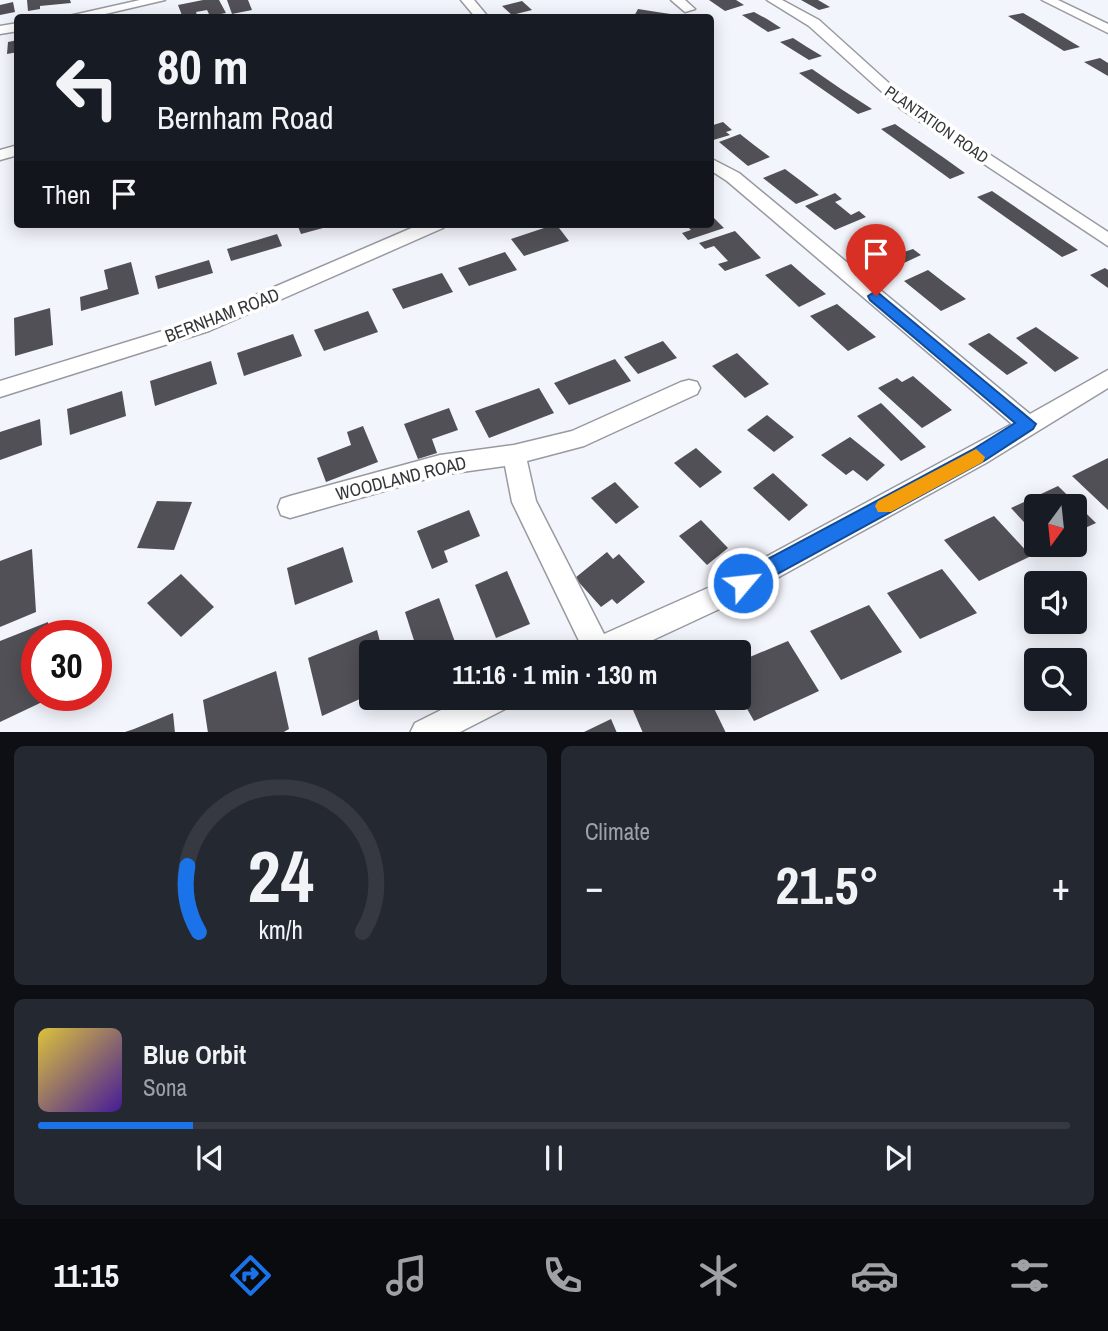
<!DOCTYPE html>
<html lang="en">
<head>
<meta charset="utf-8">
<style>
  :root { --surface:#171b24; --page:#242831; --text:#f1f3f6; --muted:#9ea1a6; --line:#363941; --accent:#1a73e8 }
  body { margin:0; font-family:"Archivo Narrow",sans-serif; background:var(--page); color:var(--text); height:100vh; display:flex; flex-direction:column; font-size:26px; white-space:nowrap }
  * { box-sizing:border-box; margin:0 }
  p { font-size:23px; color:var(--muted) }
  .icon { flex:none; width:38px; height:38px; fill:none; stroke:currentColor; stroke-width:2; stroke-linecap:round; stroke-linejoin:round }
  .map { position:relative; height:732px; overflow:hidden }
  .details { display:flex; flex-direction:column; gap:14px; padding:14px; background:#0d0f14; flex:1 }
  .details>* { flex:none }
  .hud { position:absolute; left:14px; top:14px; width:700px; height:214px; border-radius:7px; box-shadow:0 4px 18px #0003; background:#171b24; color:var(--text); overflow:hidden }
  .needle { width:46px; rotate:195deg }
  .buttons { position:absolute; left:1024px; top:494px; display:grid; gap:14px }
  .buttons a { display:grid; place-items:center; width:63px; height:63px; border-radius:7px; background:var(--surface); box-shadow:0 4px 18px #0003; font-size:35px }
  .speed { position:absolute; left:21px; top:620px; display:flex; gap:14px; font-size:35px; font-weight:700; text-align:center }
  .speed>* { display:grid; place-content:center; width:91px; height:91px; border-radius:50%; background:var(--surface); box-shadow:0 4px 18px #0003; line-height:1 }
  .speed .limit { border:10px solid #d22; background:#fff; color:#111 }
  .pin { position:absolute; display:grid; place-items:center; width:60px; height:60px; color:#fff; margin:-72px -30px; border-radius:50% 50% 50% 0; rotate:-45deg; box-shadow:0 0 7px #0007 }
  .pin .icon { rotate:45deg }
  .me { position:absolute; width:77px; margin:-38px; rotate:62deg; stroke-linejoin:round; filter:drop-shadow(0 0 5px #0008) }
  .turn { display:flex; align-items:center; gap:24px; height:147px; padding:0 28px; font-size:32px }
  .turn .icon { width:91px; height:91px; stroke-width:2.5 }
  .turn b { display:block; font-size:49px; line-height:60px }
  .then { display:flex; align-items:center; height:66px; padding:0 28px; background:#0003; gap:14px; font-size:26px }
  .big { font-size:52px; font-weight:800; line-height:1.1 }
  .details .widget { flex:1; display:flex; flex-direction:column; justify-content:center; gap:10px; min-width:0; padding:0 24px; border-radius:10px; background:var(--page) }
  .details .dial { align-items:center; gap:0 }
  .dial svg { height:182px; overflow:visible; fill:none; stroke:var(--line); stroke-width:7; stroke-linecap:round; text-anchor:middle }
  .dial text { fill:var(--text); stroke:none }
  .song { display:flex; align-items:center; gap:21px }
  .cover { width:84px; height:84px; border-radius:10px; background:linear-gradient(135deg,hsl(50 70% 55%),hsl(260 70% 35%)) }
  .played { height:7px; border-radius:4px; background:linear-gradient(90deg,var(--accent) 15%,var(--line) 15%) }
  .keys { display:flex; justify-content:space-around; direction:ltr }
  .heat { display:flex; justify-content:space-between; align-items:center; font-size:38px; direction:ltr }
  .details .tiles { flex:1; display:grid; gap:14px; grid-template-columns:1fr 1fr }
  .widget:last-child { grid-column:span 2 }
  .trip { position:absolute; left:359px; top:640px; width:392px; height:70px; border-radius:7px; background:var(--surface); box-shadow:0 4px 18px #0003; font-weight:800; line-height:70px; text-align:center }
  .tabs { display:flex; height:112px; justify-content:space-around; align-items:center; background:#090b0e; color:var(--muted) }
  .tabs .icon { width:49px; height:49px }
  .tabs .on { color:var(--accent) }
  .tabs b { font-size:32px; color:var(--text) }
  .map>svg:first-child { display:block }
</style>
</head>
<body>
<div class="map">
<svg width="1108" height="733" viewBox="0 0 1108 733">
  <rect width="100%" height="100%" fill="#f3f5fc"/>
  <g fill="#505056">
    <path d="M27 0H70L71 3 40 6V9L28 11Z"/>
    <path d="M203 0H219L226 13 210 16 207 10 196 12 198 18H183L178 5Z"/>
    <path d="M227 0H248L252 10 232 14Z"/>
    <path d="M709 0H736L744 5 725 11Z"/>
    <path d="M801 0H818L830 7 819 10Z"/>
    <path d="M522 1 532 10 512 15 502 6Z"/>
    <path d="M13 2 15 12 0 15V5Z"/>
    <path d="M638 9 657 12 677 15 676 18H633Z"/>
    <path d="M754 12 767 19 781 28 768 32 742 15Z"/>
    <path d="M1023 13 1037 21 1080 47 1064 51 1008 16Z"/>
    <path d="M793 38 807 47 822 56 809 60 780 42Z"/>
    <path d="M18 40V52L7 54 8 42Z"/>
    <path d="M1100 58 1108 63V76L1084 62Z"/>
    <path d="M812 69 841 89 872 109 858 114 799 73Z"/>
    <path d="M723 122 732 130 726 132 730 135 710 141V126Z"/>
    <path d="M895 124 947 160 965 173 950 179 881 129Z"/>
    <path d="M740 134 754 145 770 157 748 166 719 142Z"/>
    <path d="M785 169 801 181 819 195 796 204 763 178Z"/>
    <path d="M992 191 1033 219 1078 250 1062 257 977 197Z"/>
    <path d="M835 193 842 199 835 202 851 215 859 211 866 217 835 230 805 206Z"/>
    <path d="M710 214 724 228 688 240 682 233 691 230 685 224H710Z"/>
    <path d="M297 224H334V225L301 234Z"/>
    <path d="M556 224 569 241 524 256 511 239Z"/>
    <path d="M735 231 761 258 725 271 718 264 728 261 714 246 705 249 699 243Z"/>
    <path d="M879 232 904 252 913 249 921 255 889 270 855 242Z"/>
    <path d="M277 234 282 246 231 261 227 249Z"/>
    <path d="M505 252 517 270 469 286 458 268Z"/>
    <path d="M209 260 213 273 158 289 155 276Z"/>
    <path d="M131 262 139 294 81 311 80 297 108 289 104 270Z"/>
    <path d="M791 264 808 279 826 294 799 307 765 275Z"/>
    <path d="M1105 268 1108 270V288L1090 275Z"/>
    <path d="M928 270 946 284 966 299 941 311 904 281Z"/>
    <path d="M442 273 453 292 403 309 392 289Z"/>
    <path d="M837 304 856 320 876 337 848 351 810 316Z"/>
    <path d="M50 308 53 345 15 356 14 318Z"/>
    <path d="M368 311 378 332 324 351 314 330Z"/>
    <path d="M1036 327 1079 358 1055 372 1016 338Z"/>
    <path d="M989 333 1028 363 1007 375 968 344Z"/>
    <path d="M293 334 302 356 244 376 237 353Z"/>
    <path d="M663 341 677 358 638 374 624 357Z"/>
    <path d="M737 353 769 384 745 398 712 366Z"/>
    <path d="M615 359 631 381 569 405 554 383Z"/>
    <path d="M211 361 217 384 155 406 150 381Z"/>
    <path d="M913 376 952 410 922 428 878 388 897 378 902 382Z"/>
    <path d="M539 388 554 413 489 438 475 411Z"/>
    <path d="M122 391 126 416 70 435 67 409Z"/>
    <path d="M881 403 926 447 901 461 857 416Z"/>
    <path d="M449 408 458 430 432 439 437 453 418 459 404 424Z"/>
    <path d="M767 415 794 437 774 452 747 430Z"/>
    <path d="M40 419 42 445 0 460V432Z"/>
    <path d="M363 426 378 462 326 482 317 458 351 445 347 432Z"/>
    <path d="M850 437 885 465 867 481 853 470 846 475 821 455Z"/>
    <path d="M696 448 722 472 700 488 674 463Z"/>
    <path d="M1108 458V510L1072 476Z"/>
    <path d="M773 473 808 505 789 521 753 488Z"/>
    <path d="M615 482 639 507 616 524 591 498Z"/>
    <path d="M1058 486 1096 523 1074 533V506H1036V535L1011 508Z"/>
    <path d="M157 501 192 502 174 550 137 548Z"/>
    <path d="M469 510 480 536 444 551 448 562 432 569 417 531Z"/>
    <path d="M994 516 1031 556 979 581 944 540Z"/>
    <path d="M701 520 728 548 707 565 679 536Z"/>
    <path d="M343 547 353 582 295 605 287 568Z"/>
    <path d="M32 549 36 612 0 627V561Z"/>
    <path d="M607 552 613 559 619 554 645 582 617 604 612 599 601 607 575 578Z"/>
    <path d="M942 569 977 613 920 639 887 593Z"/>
    <path d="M507 571 530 624 496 638 475 585Z"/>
    <path d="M181 574 214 607 181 637 147 603Z"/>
    <path d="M439 598 459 653H418L405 612Z"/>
    <path d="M869 605 902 652 841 680 810 631Z"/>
    <path d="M48 622 49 635H37V695H57L0 722V641Z"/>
    <path d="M377 630 383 653H371V694L322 716 308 658Z"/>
    <path d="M788 641 819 691 754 721 738 693V662Z"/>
    <path d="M276 671 289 729 282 733H208L203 700Z"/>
    <path d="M659 698H709L726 733H643L633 710Z"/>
    <path d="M173 713 175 733 125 732 134 729Z"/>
    <path d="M611 719 617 733H582Z"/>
  </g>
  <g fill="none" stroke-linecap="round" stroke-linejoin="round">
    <defs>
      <g id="street">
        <path d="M140 0H165L88 18H60Z"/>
        <path d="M461 0H474L489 18H476Z"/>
        <path d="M671 0H685L695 9 685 12Z"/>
        <path d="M767 0H782L819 20 911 103 1108 232V246L901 109 809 26Z"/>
        <path d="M1042 0H1058L1108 24V33Z"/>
        <path d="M18 23V31L0 34V26Z"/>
        <path d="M18 145V155L0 160V150Z"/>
        <path d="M710 158 739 173 1030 414 1108 370V388L986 463 728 605 625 653H579L582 647 512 502 505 466 440 475 290 518 281 515 278 507 281 499 290 496 440 455 514 445 572 431 681 382 689 380 697 382 700 388 697 394 584 446 527 461 536 501 604 634 710 587 1012 424 727 181 710 170Z"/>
        <path d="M421 224H446L443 228 209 331 0 397V381L195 321Z"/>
        <path d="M465 698H511L507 708 458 733H410L415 723Z"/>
      </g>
    </defs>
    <use href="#street" stroke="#999aa1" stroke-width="3"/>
    <use href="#street" fill="#fff" fill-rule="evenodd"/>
  </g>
  <path fill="#1a73e8" stroke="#114b97" stroke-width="2" d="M876 291 1036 424 1033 429 984 461 750 589 743 592 736 589 733 583 736 576 972 450 1015 423 870 300 868 296Z"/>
  <path fill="#f59e0b" d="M976 449 985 457 983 462 891 512H878L875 506 878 501Z"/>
  <g text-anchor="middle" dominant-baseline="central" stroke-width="7" stroke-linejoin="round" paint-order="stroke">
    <g font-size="16" fill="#353638" stroke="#fff">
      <text transform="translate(937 124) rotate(35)">PLANTATION ROAD</text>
    </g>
    <g font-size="18" fill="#353638" stroke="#fff">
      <text transform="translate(222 315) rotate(-21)">BERNHAM ROAD</text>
      <text transform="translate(401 478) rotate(-14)">WOODLAND ROAD</text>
    </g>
  </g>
</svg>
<div class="buttons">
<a><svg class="needle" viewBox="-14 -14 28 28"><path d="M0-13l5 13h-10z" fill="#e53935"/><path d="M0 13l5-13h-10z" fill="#9ea1a6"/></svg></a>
<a><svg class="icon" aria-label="sound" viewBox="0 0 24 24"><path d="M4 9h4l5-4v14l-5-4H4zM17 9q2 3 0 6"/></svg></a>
<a><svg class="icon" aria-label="search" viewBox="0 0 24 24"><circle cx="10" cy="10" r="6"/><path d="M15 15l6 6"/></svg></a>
</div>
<div class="speed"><div class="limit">30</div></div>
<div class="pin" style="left:876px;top:296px;background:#d93025"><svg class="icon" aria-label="arrive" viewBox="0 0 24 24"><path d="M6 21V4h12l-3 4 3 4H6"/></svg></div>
<svg class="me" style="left:743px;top:583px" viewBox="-20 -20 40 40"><circle r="17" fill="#1a73e8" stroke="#fff" stroke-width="3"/><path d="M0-11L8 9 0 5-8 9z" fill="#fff"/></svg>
<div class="trip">11:16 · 1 min · 130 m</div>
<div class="hud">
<div class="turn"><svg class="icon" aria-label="left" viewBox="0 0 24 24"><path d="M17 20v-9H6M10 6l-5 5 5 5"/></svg><div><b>80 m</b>Bernham Road</div></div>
<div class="then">Then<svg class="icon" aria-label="arrive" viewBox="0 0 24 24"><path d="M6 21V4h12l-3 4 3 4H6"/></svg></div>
</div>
</div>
<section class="details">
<div class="tiles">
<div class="widget dial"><svg viewBox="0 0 100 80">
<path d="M14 69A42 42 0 1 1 86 69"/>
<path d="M14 69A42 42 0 0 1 9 40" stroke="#1a73e8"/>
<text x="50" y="56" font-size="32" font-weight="700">24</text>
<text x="50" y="72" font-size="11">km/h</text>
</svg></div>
<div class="widget"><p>Climate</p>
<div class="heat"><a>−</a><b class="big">21.5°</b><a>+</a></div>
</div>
<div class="widget">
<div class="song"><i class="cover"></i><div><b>Blue Orbit</b><p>Sona</p></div></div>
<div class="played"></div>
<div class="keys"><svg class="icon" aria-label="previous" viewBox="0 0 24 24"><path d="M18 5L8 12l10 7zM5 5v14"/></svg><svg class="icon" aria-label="pause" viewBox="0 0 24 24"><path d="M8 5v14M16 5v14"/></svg><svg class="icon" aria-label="next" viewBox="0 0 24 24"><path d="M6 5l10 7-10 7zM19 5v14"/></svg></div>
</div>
</div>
</section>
<nav class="tabs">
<b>11:15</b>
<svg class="icon on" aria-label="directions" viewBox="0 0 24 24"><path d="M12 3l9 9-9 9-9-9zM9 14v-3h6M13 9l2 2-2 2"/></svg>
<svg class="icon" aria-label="music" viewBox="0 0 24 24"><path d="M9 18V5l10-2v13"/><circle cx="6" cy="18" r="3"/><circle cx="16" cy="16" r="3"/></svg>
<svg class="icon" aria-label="phone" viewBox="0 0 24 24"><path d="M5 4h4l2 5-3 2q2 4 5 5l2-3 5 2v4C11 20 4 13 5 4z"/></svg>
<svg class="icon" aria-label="climate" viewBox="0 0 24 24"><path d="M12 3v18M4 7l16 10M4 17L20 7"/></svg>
<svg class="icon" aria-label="car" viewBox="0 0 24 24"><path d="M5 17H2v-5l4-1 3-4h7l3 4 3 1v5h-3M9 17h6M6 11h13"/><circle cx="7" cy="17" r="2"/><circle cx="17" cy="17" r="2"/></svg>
<svg class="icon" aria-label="filters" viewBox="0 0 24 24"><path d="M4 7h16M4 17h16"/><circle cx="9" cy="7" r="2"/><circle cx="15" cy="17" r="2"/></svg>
</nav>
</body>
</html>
